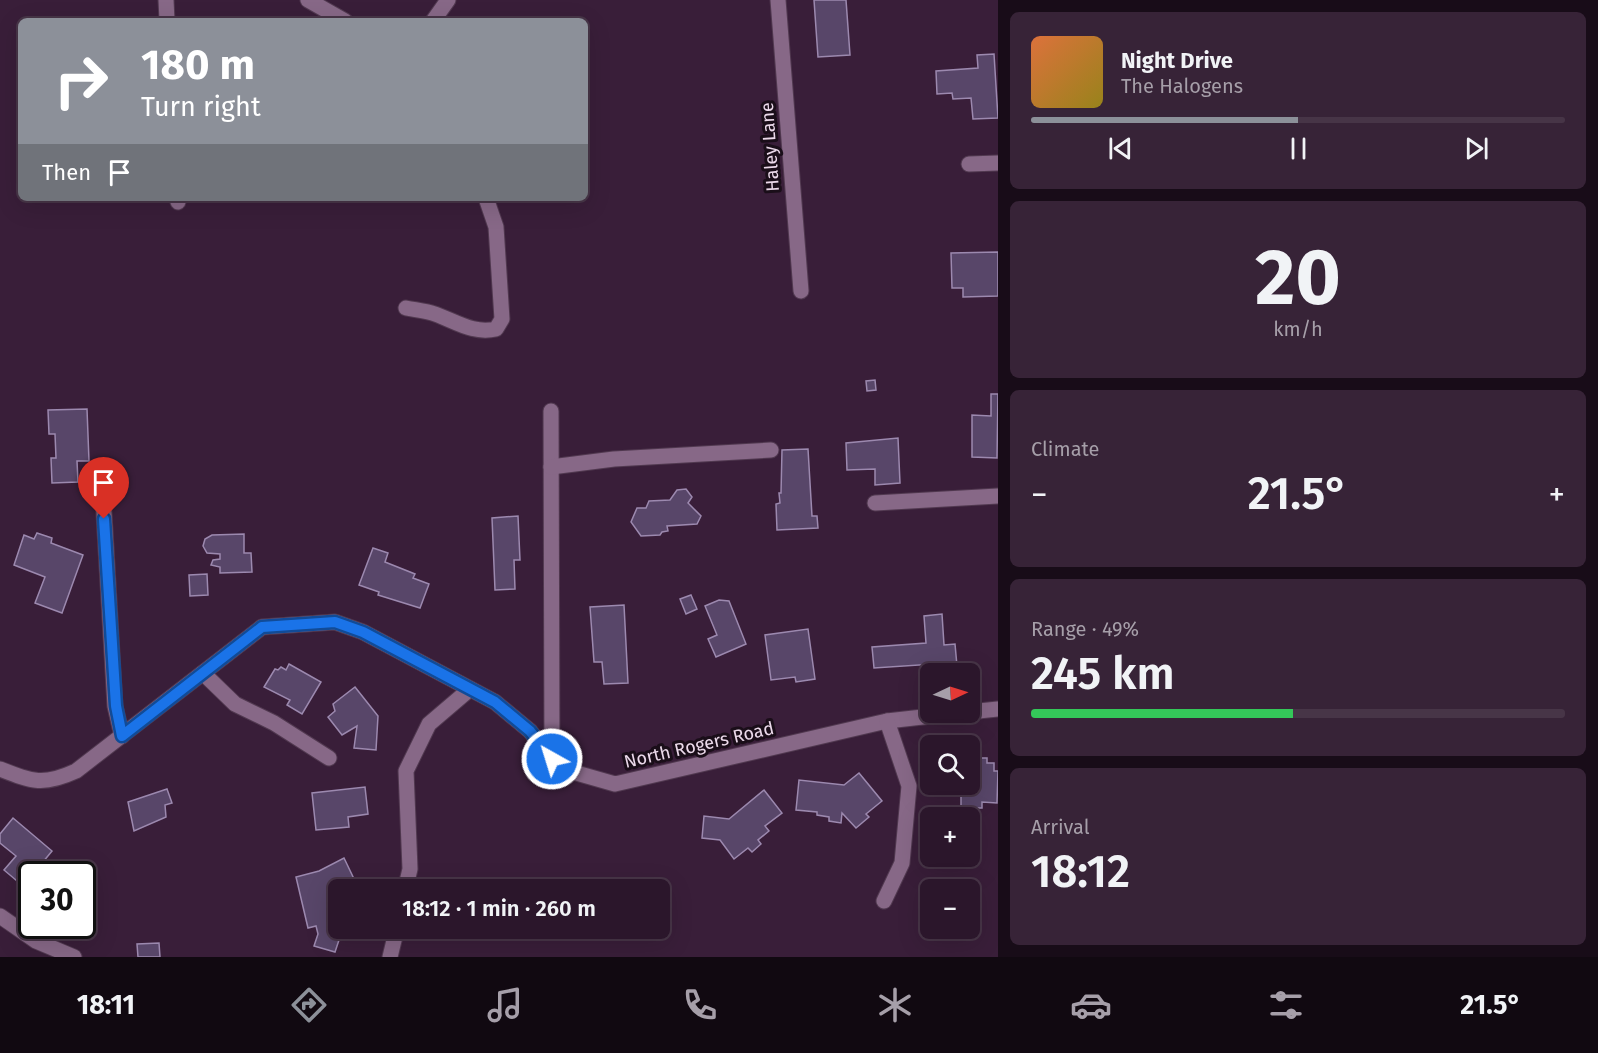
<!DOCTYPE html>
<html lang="en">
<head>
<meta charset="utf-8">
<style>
  :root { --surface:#2b162b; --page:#372337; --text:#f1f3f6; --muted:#a69fa9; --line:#473547; --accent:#8c9099 }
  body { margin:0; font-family:"Fira Sans",sans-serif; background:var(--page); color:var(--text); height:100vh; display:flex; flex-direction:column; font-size:22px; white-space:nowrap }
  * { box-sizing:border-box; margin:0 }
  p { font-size:20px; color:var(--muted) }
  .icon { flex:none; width:33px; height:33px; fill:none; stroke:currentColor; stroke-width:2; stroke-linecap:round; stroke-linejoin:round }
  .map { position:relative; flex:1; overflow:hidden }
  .drawer { display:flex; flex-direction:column; gap:12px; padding:12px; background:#180c18; width:600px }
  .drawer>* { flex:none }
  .guide { position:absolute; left:18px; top:18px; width:570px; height:183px; border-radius:9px; box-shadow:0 6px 24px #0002,0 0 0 2px var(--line); background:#8c9099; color:#fff; overflow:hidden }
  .needle { width:39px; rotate:86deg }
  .buttons { position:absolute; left:920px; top:663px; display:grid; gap:12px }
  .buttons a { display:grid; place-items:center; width:60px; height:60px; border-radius:9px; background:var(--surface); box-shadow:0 6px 24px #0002,0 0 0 2px var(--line); font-size:30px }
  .speed { position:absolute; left:18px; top:861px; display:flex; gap:12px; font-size:30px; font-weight:700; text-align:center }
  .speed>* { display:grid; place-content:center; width:78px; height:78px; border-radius:50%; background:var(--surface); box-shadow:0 6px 24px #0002,0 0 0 2px var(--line); line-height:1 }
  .speed .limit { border:3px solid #111; border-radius:9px; background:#fff; color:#111 }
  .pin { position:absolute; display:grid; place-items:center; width:51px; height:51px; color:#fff; margin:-62px -26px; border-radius:50% 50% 50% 0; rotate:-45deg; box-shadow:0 0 6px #0007 }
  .pin .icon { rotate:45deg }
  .me { position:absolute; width:66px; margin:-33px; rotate:321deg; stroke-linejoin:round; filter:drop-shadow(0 0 4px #0008) }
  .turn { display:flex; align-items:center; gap:21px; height:126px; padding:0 24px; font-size:27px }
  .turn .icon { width:78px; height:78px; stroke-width:2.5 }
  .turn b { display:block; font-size:42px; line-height:51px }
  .then { display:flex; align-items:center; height:57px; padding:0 24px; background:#0003; gap:12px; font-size:22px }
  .big { font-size:45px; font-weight:600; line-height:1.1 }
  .drawer .card { flex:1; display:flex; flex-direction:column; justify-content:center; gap:9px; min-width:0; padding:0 21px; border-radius:9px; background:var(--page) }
  .drawer .dial { align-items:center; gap:0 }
  .dial b { font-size:78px; line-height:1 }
  .song { display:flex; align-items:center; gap:18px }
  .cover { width:72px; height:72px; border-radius:9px; background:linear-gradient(135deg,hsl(20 70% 55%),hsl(50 70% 35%)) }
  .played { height:6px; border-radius:3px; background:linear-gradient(90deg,var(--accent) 50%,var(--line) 50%) }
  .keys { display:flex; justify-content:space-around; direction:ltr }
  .heat { display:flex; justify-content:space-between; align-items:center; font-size:33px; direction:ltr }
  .charge { height:9px; border-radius:4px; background:linear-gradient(90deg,#34c759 49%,var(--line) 0) }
  .trip { position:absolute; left:328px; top:879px; width:342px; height:60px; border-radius:9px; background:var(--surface); box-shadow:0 6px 24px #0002,0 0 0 2px var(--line); font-weight:600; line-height:60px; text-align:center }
  .tabs { display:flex; height:96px; justify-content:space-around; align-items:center; background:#110911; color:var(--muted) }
  .tabs .icon { width:42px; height:42px }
  .tabs .on { color:var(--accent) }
  .tabs b { font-size:27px; color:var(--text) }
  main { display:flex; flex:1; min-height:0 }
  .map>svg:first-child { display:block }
</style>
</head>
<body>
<main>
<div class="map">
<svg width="998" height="957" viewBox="0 0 998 957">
  <rect width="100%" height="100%" fill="#391e39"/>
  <g fill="#584669" stroke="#9c89af" stroke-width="1.5">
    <path d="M814 0H846L850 55 818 57Z"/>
    <path d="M994 54 998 118 973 119 971 98 953 99 952 93 937 94 936 71 978 68 977 55Z"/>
    <path d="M998 252V296L963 297V288H952L951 253Z"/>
    <path d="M875 380 876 390 867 391 866 381Z"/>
    <path d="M991 394H998L997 458 972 457V415L991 416Z"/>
    <path d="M87 409 89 461H77L78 482 52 483 51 458H56L55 434H49L48 410Z"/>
    <path d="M898 438 900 483 875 485V469L847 470 846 443Z"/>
    <path d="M808 449 812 516H817L818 528 777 530 776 504 780 503 779 493H781L782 450Z"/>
    <path d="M686 489 692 497 688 503 701 516 697 524 667 526 668 531 662 532 660 535 641 536 631 522 637 508H646L649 501 670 500 677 490Z"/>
    <path d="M518 516 520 560H514L515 589 495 590 492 518Z"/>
    <path d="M37 533 52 538 51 543 83 555 62 613 35 603 45 577 14 565 24 535 34 539Z"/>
    <path d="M244 534V553H251L252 572 220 573V567L211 565 213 560 220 559V554L207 553 203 546 205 539 212 535Z"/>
    <path d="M373 548 388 553 385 562 415 574 413 578 429 584 420 608 378 595 379 592 359 585Z"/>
    <path d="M207 574 208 595 190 596 189 575Z"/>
    <path d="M691 595 697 609 686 614 680 599Z"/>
    <path d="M719 600 729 601 746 644 716 657 708 639 717 635 705 606Z"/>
    <path d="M624 605 628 683 604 684 602 662H594L590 607Z"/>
    <path d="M942 614 944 645 955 644 957 666 934 667V664L874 668 872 647 926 643 924 616Z"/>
    <path d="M808 629 815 679 796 682 795 677 771 680 765 635Z"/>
    <path d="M289 664 321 682 302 714 287 705 290 700 264 687 275 669 278 670 281 667 286 670Z"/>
    <path d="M355 687 378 716 376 750 354 748 357 726 342 735 328 717 335 711 333 704Z"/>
    <path d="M969 753H977V758H987V763H994V771H998L997 803 982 802V808H961V792H972L973 781 969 780Z"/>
    <path d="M859 773 882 801 866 814 869 817 856 828 842 813 841 823 829 821V817L817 815V812L796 810 799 780 844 785Z"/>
    <path d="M365 787 368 814 348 817 349 827 316 830 312 793Z"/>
    <path d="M167 789 172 803 165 805 166 817 134 831 128 802Z"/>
    <path d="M764 790 782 813 765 826 769 831 758 840 761 844 752 852 748 848 734 859 720 840 702 838 704 816 729 819Z"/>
    <path d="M13 818 52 851 23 886 4 870 16 856 0 843V834Z"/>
    <path d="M344 858 355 881 339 890V899L336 900 339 928H343L335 952 314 946 318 934 316 926 308 928 296 877 319 871Z"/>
    <path d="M159 943 160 957H138L137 944Z"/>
  </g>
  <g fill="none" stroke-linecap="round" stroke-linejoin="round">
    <defs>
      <g id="minor">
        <path d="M166 0 167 21"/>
        <path d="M308 0 345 21"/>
        <path d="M778 0 801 291"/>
        <path d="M433 21 448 0"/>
        <path d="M969 164 998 163"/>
        <path d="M177 198 178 202"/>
        <path d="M406 308C416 310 426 311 435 314 457 322 473 334 496 329L502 319 496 227 486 198"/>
        <path d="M551 411 552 759"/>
        <path d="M551 467 614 459 771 450"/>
        <path d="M103 496 115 706 122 736"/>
        <path d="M875 503 998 496"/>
        <path d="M203 673 235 704 274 723 329 758"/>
        <path d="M969 712 998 709"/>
        <path d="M0 769C33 782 43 786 76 771L262 627 335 622 363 632 495 702 530 731 559 768 615 784 887 721 967 712"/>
        <path d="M405 890 410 869 406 771 429 724 470 689"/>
        <path d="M884 901 902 863 909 786 887 721"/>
        <path d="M0 916 36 941 74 957"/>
        <path d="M390 957 397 928"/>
      </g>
    </defs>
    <use href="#minor" stroke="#513950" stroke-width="17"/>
    <use href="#minor" stroke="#876887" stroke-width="15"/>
  </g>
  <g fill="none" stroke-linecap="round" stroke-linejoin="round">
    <defs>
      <path id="route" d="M104 519 116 706 122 736 262 627 335 622 363 632 495 702 530 731 552 759"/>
    </defs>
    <use href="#route" stroke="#114b97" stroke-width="15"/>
    <use href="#route" stroke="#1a73e8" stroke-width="10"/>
  </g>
  <g text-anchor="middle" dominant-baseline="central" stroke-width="6" stroke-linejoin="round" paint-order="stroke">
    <g font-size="18" fill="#ebd9ea" stroke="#1a0e19">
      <text transform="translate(770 147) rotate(-94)">Haley Lane</text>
      <text transform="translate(699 745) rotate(-13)">North Rogers Road</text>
    </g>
  </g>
</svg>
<div class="buttons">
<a><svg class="needle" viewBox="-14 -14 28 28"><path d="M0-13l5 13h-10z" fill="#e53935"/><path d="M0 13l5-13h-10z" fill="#a69fa9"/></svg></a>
<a><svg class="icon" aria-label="search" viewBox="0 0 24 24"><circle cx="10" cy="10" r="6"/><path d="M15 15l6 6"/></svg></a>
<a>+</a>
<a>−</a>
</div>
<div class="speed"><div class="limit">30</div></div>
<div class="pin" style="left:104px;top:519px;background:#d93025"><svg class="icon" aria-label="arrive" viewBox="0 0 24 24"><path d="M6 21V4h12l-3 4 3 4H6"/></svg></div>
<svg class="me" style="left:552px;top:759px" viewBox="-20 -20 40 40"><circle r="17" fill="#1a73e8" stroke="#fff" stroke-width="3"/><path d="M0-11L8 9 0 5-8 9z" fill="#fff"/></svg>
<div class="trip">18:12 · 1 min · 260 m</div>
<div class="guide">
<div class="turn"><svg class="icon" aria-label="right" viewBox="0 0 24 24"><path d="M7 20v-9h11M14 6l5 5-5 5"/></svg><div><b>180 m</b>Turn right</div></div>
<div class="then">Then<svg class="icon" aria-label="arrive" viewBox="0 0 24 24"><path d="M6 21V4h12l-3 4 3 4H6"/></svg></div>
</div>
</div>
<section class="drawer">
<div class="card">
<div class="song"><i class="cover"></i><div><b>Night Drive</b><p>The Halogens</p></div></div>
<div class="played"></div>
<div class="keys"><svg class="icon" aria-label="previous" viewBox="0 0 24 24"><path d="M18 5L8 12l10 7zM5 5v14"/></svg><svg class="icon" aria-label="pause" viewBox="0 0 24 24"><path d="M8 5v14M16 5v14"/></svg><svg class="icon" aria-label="next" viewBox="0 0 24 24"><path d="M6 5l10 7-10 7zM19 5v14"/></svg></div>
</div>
<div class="card dial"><b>20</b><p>km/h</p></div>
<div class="card"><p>Climate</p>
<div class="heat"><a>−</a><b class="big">21.5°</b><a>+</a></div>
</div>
<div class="card"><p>Range · 49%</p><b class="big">245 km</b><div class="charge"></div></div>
<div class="card"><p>Arrival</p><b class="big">18:12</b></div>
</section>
</main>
<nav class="tabs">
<b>18:11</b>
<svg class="icon on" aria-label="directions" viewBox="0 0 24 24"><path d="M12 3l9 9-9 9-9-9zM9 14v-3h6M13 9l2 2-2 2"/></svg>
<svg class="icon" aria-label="music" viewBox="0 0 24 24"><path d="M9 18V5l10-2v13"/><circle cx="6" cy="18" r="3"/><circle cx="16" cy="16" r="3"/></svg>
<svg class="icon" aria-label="phone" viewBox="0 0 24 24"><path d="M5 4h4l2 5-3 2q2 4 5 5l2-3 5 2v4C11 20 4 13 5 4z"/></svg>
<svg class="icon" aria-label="climate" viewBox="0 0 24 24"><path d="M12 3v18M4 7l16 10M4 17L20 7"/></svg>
<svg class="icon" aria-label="car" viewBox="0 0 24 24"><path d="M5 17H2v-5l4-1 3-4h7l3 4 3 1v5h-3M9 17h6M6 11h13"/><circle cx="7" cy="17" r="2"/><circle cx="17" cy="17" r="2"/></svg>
<svg class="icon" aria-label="filters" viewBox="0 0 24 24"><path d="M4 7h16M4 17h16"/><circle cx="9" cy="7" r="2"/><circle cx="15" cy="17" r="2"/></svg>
<b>21.5°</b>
</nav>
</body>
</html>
